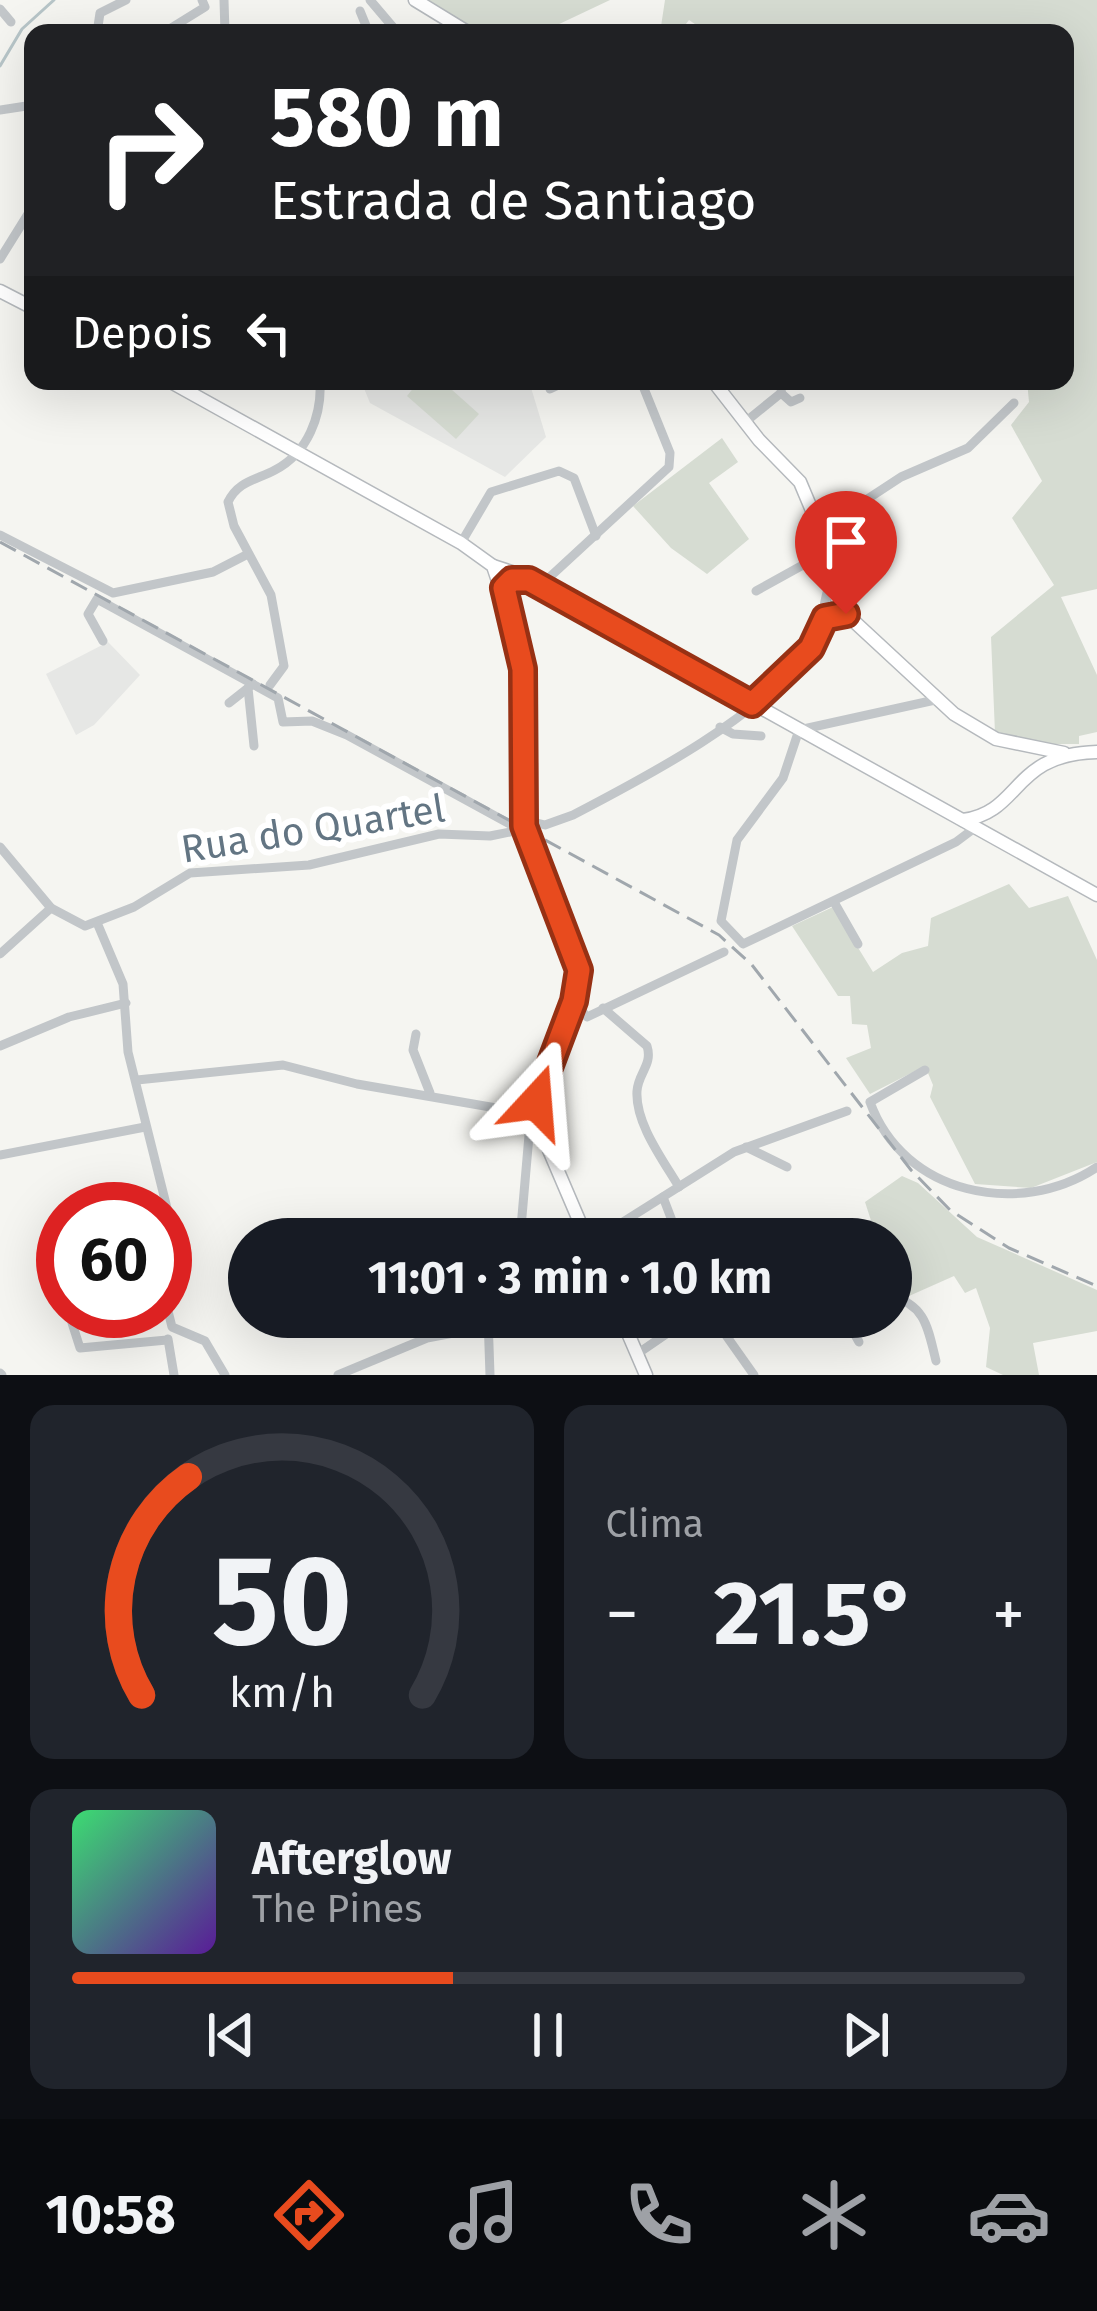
<!DOCTYPE html>
<html lang="pt">
<head>
<meta charset="utf-8">
<style>
  :root { --surface:#171b24; --page:#20242c; --text:#f1f3f6; --muted:#9ea1a6; --line:#363941; --accent:#e84b1e }
  body { margin:0; font-family:"Fira Sans",sans-serif; background:var(--page); color:var(--text); height:100vh; display:flex; flex-direction:column; font-size:45px; white-space:nowrap }
  * { box-sizing:border-box; margin:0 }
  p { font-size:39px; color:var(--muted) }
  .icon { flex:none; width:66px; height:66px; fill:none; stroke:currentColor; stroke-width:2; stroke-linecap:round; stroke-linejoin:round }
  .map { position:relative; height:1375px; overflow:hidden }
  .panel { display:flex; flex-direction:column; gap:30px; padding:30px; background:#0d0f14; flex:1 }
  .panel>* { flex:none }
  .hud { position:absolute; left:24px; top:24px; width:1050px; height:366px; border-radius:24px; box-shadow:0 12px 48px #0002; background:#202124; color:#fff; overflow:hidden }
  .speed { position:absolute; left:36px; top:1182px; display:flex; gap:24px; font-size:60px; font-weight:700; text-align:center }
  .speed>* { display:grid; place-content:center; width:156px; height:156px; border-radius:50%; background:var(--surface); box-shadow:0 12px 48px #0002; line-height:1 }
  .speed .limit { border:18px solid #d22; background:#fff; color:#111 }
  .pin { position:absolute; display:grid; place-items:center; width:102px; height:102px; color:#fff; margin:-123px -51px; border-radius:50% 50% 50% 0; rotate:-45deg; box-shadow:0 0 12px #0007 }
  .pin .icon { rotate:45deg }
  .me { position:absolute; width:132px; margin:-66px; rotate:19deg; stroke-linejoin:round; filter:drop-shadow(0 0 9px #0008) }
  .turn { display:flex; align-items:center; gap:42px; height:252px; padding:0 48px; font-size:54px }
  .turn .icon { width:156px; height:156px; stroke-width:2.5 }
  .turn b { display:block; font-size:84px; line-height:102px }
  .then { display:flex; align-items:center; height:114px; padding:0 48px; background:#0003; gap:24px; font-size:45px }
  .big { font-size:90px; font-weight:700; line-height:1.1 }
  .panel .widget { flex:1; display:flex; flex-direction:column; justify-content:center; gap:18px; min-width:0; padding:0 42px; border-radius:24px; background:var(--page) }
  .panel .dial { align-items:center; gap:0 }
  .dial svg { height:312px; overflow:visible; fill:none; stroke:var(--line); stroke-width:7; stroke-linecap:round; text-anchor:middle }
  .dial text { fill:var(--text); stroke:none }
  .song { display:flex; align-items:center; gap:36px }
  .cover { width:144px; height:144px; border-radius:18px; background:linear-gradient(135deg,hsl(140 70% 55%),hsl(270 70% 35%)) }
  .played { height:12px; border-radius:6px; background:linear-gradient(90deg,var(--accent) 40%,var(--line) 40%) }
  .keys { display:flex; justify-content:space-around; direction:ltr }
  .heat { display:flex; justify-content:space-between; align-items:center; font-size:66px; direction:ltr }
  .panel .tiles { flex:1; display:grid; gap:30px; grid-template-columns:1fr 1fr }
  .widget:last-child { grid-column:span 2 }
  .trip { position:absolute; left:228px; top:1218px; width:684px; height:120px; border-radius:60px; background:var(--surface); box-shadow:0 12px 48px #0002; font-weight:700; line-height:120px; text-align:center }
  .dock { display:flex; height:192px; justify-content:space-around; align-items:center; background:#090b0e; color:var(--muted) }
  .dock .icon { width:84px; height:84px }
  .dock .active { color:var(--accent) }
  .dock b { font-size:54px; color:var(--text) }
  .map>svg:first-child { display:block }
</style>
</head>
<body>
<div class="map">
<svg width="1097" height="1375" viewBox="0 0 1097 1375">
  <rect width="100%" height="100%" fill="#f5f5f1"/>
  <g fill="#e6e7e5">
    <path d="M361 381H529L546 437 505 477 370 403Z"/>
    <path d="M108 642 140 675 94 725 76 735 46 674Z"/>
  </g>
  <g fill="#d6dcd2">
    <path d="M426 0H610L555 26 557 33H474Z"/>
    <path d="M665 0H1097V589L1061 597 1097 675V732L1079 736V744H1033L995 733 991 637 1054 585 1012 518 1042 481 1011 425 1029 402 1027 381H1065V33H708L689 20 679 33H660Z"/>
    <path d="M419 381H442L479 414 456 439 407 396Z"/>
    <path d="M722 438 738 462 709 483 749 539 707 574 671 548 633 506Z"/>
    <path d="M1009 884 1029 908 1068 896 1097 960V1162L1031 1188 975 1184 930 1097 933 1085 925 1066 870 1094 846 1058 871 1048 867 1025 852 1024 850 996H838L792 926 833 907 873 972 902 953 928 946 931 918Z"/>
    <path d="M902 1176 918 1183 977 1237 1097 1290V1331L1033 1343 1039 1375H1003L986 1367 990 1328 976 1288 965 1293 954 1276 909 1296 891 1289V1239H870L876 1236 865 1202Z"/>
  </g>
  <g fill="none" stroke-linecap="round" stroke-linejoin="round">
    <path stroke="#b7c5c8" stroke-width="3" d="M0 66 22 29 54 0"/>
    <defs>
      <g id="major">
        <path d="M415 0 469 33"/>
        <path d="M0 291 33 308"/>
        <path d="M169 381 461 543 493 566 504 599 523 669 525 829 579 971 574 1001 536 1102 540 1129 587 1239"/>
        <path d="M713 381 759 440 800 482 816 520 825 577 846 614 954 714 996 739 1064 753"/>
        <path d="M493 566 524 576 1097 895"/>
        <path d="M963 820C1022 812 1011 754 1097 752"/>
        <path d="M621 1317 646 1375"/>
      </g>
    </defs>
    <use href="#major" stroke="#b5b9bd" stroke-width="15"/>
    <g stroke="#c2c6c9" stroke-width="9">
      <path d="M224 0 225 33"/>
      <path d="M370 0 398 33"/>
      <path d="M0 9 11 22"/>
      <path d="M360 11 369 33"/>
      <path d="M97 33 100 13 126 0"/>
      <path d="M163 33 205 7 202 0"/>
      <path d="M0 110 33 105"/>
      <path d="M0 259 33 206"/>
      <path d="M550 389 567 381"/>
      <path d="M781 393 791 402 800 398"/>
      <path d="M744 423 781 393 782 381"/>
      <path d="M816 520 840 517 901 477 968 448 1014 403"/>
      <path d="M818 531 847 527 880 510"/>
      <path d="M0 535 113 593 213 572 248 554"/>
      <path d="M461 543 491 492 559 471 574 478 596 536"/>
      <path d="M540 586 669 467 670 453 643 386V381H652"/>
      <path d="M756 591 821 555"/>
      <path d="M103 641 88 614 97 599 278 698 283 722 312 721 347 735 517 828"/>
      <path d="M253 684 248 688 254 746"/>
      <path d="M270 685 284 666 271 595 234 526 228 502C238 481 256 480 275 470 308 453 322 415 320 381"/>
      <path d="M935 700 799 730 783 778 737 840 721 921 743 944 956 842 976 827"/>
      <path d="M229 703 248 688"/>
      <path d="M720 727 733 734 761 736"/>
      <path d="M525 820 545 825 573 815C646 777 763 716 810 648 825 627 821 608 829 586"/>
      <path d="M0 847 51 908 85 926 134 907 190 873 309 865 439 834 490 836 525 829"/>
      <path d="M834 902 858 944"/>
      <path d="M98 925 123 984 128 1052 172 1228 165 1251"/>
      <path d="M0 954 51 908"/>
      <path d="M574 1001 587 1017 724 952"/>
      <path d="M603 1008 647 1046C653 1065 638 1073 637 1091 635 1123 663 1160 679 1187"/>
      <path d="M416 1034 413 1050 430 1093"/>
      <path d="M0 1046 69 1017 126 1003"/>
      <path d="M925 1070 870 1102C903 1194 1019 1219 1097 1167"/>
      <path d="M137 1080 283 1065 357 1084 537 1115 530 1124 520 1239"/>
      <path d="M746 1147 787 1167"/>
      <path d="M0 1155 145 1127"/>
      <path d="M663 1197 679 1239"/>
      <path d="M596 1239 734 1152 847 1111"/>
      <path d="M891 1296C926 1305 928 1329 936 1361"/>
      <path d="M165 1299 172 1327 205 1341 225 1375"/>
      <path d="M488 1317 490 1375"/>
      <path d="M713 1317 754 1375"/>
      <path d="M845 1317 859 1342"/>
      <path d="M72 1323 80 1348 167 1340"/>
      <path d="M168 1339 174 1375"/>
      <path d="M637 1354 691 1317"/>
      <path d="M0 1373 2 1375"/>
      <path d="M338 1375 427 1338 464 1331 485 1317"/>
    </g>
    <use href="#major" stroke="#fff" stroke-width="12"/>
    <path stroke="#a0a7ad" stroke-width="3" stroke-dasharray="18 9" stroke-linecap="butt" d="M0 542 719 935 752 965 911 1170 950 1210 1009 1248 1097 1286"/>
  </g>
  <g fill="none" stroke-linecap="round" stroke-linejoin="round">
    <defs>
      <path id="route" d="M536 1102 574 1001 579 970 524 826 523 669 504 588 512 580H529L752 704 811 648 825 618 846 614"/>
    </defs>
    <use href="#route" stroke="#973114" stroke-width="30"/>
    <use href="#route" stroke="#e84b1e" stroke-width="21"/>
  </g>
  <g text-anchor="middle" dominant-baseline="central" stroke-width="12" stroke-linejoin="round" paint-order="stroke">
    <g font-size="39" fill="#637583" stroke="#fff">
      <text transform="translate(313 829) rotate(-9)">Rua do Quartel</text>
    </g>
  </g>
</svg>
<div class="speed"><div class="limit">60</div></div>
<div class="pin" style="left:846px;top:614px;background:#d93025"><svg class="icon" aria-label="arrive" viewBox="0 0 24 24"><path d="M6 21V4h12l-3 4 3 4H6"/></svg></div>
<svg class="me" style="left:536px;top:1102px" viewBox="-20 -20 40 40"><path d="M0-17L14 15 0 8-14 15z" fill="#e84b1e" stroke="#fff" stroke-width="4"/></svg>
<div class="trip">11:01 · 3 min · 1.0 km</div>
<div class="hud">
<div class="turn"><svg class="icon" aria-label="right" viewBox="0 0 24 24"><path d="M7 20v-9h11M14 6l5 5-5 5"/></svg><div><b>580 m</b>Estrada de Santiago</div></div>
<div class="then">Depois<svg class="icon" aria-label="left" viewBox="0 0 24 24"><path d="M17 20v-9H6M10 6l-5 5 5 5"/></svg></div>
</div>
</div>
<section class="panel">
<div class="tiles">
<div class="widget dial"><svg viewBox="0 0 100 80">
<path d="M14 69A42 42 0 1 1 86 69"/>
<path d="M14 69A42 42 0 0 1 26 13" stroke="#e84b1e"/>
<text x="50" y="56" font-size="32" font-weight="700">50</text>
<text x="50" y="72" font-size="11">km/h</text>
</svg></div>
<div class="widget"><p>Clima</p>
<div class="heat"><a>−</a><b class="big">21.5°</b><a>+</a></div>
</div>
<div class="widget">
<div class="song"><i class="cover"></i><div><b>Afterglow</b><p>The Pines</p></div></div>
<div class="played"></div>
<div class="keys"><svg class="icon" aria-label="previous" viewBox="0 0 24 24"><path d="M18 5L8 12l10 7zM5 5v14"/></svg><svg class="icon" aria-label="pause" viewBox="0 0 24 24"><path d="M8 5v14M16 5v14"/></svg><svg class="icon" aria-label="next" viewBox="0 0 24 24"><path d="M6 5l10 7-10 7zM19 5v14"/></svg></div>
</div>
</div>
</section>
<nav class="dock">
<b>10:58</b>
<svg class="icon active" aria-label="directions" viewBox="0 0 24 24"><path d="M12 3l9 9-9 9-9-9zM9 14v-3h6M13 9l2 2-2 2"/></svg>
<svg class="icon" aria-label="music" viewBox="0 0 24 24"><path d="M9 18V5l10-2v13"/><circle cx="6" cy="18" r="3"/><circle cx="16" cy="16" r="3"/></svg>
<svg class="icon" aria-label="phone" viewBox="0 0 24 24"><path d="M5 4h4l2 5-3 2q2 4 5 5l2-3 5 2v4C11 20 4 13 5 4z"/></svg>
<svg class="icon" aria-label="climate" viewBox="0 0 24 24"><path d="M12 3v18M4 7l16 10M4 17L20 7"/></svg>
<svg class="icon" aria-label="car" viewBox="0 0 24 24"><path d="M5 17H2v-5l4-1 3-4h7l3 4 3 1v5h-3M9 17h6M6 11h13"/><circle cx="7" cy="17" r="2"/><circle cx="17" cy="17" r="2"/></svg>
</nav>
</body>
</html>
